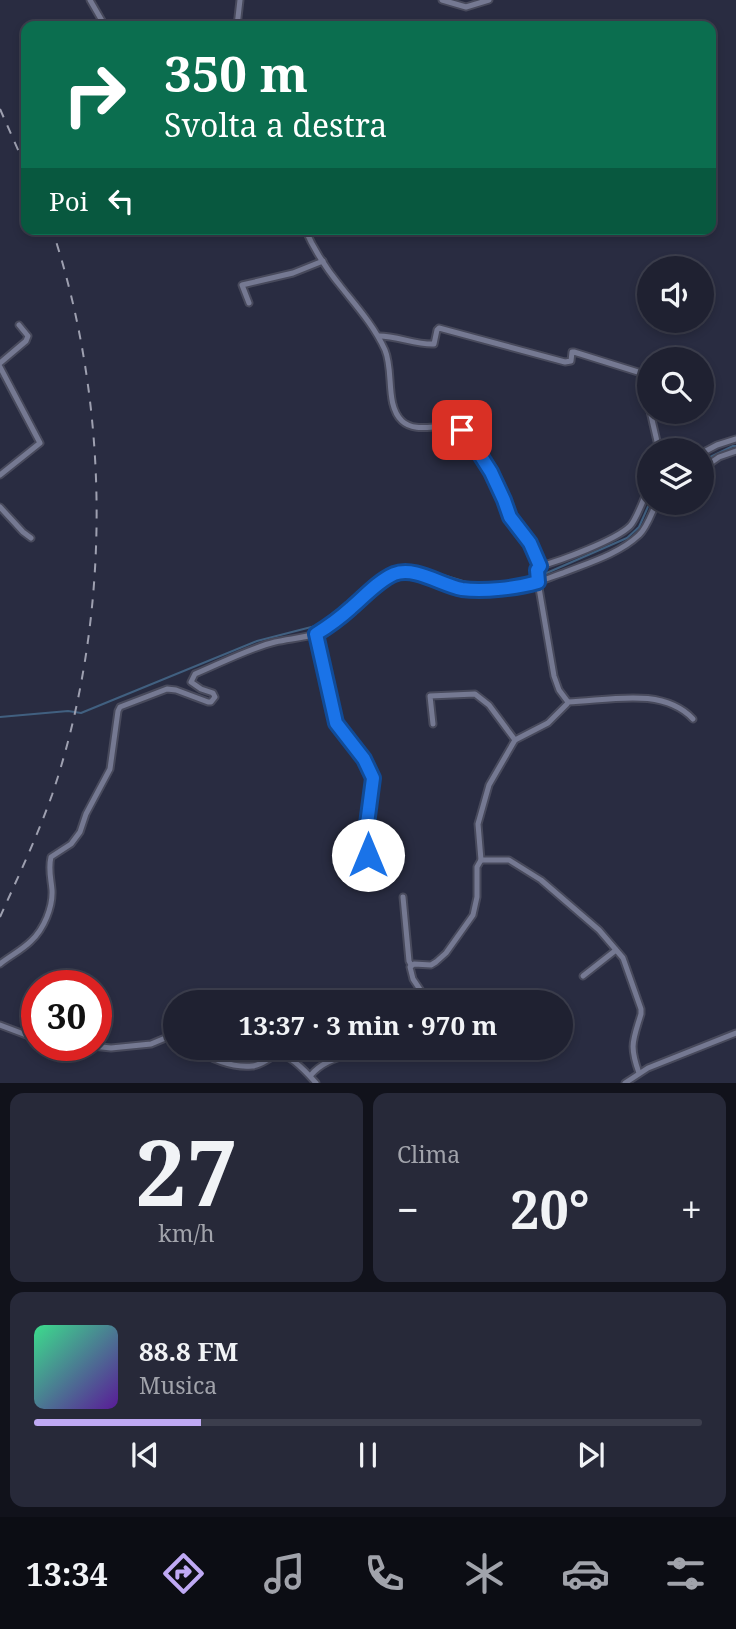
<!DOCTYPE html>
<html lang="it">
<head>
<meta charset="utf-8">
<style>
  :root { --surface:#1f2131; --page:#272939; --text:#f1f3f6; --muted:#a1a3ab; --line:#3c3e4d; --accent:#bfa9f4 }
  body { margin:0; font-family:"Noto Serif",serif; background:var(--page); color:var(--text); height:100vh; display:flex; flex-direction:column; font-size:26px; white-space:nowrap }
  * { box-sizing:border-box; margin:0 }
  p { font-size:23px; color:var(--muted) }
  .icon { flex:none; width:38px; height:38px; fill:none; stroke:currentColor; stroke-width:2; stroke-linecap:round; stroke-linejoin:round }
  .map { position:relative; height:1083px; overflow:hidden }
  .drawer { display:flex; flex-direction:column; gap:10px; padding:10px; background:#11121b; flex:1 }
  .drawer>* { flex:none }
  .hud { position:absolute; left:21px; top:21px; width:695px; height:214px; border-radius:14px; box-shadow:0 4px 10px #0003,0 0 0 2px var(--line); background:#0b6e4f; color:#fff; overflow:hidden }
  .buttons { position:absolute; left:637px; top:256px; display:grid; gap:14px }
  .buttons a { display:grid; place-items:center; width:77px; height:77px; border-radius:50%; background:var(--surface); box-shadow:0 4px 10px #0003,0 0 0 2px var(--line); font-size:35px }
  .speed { position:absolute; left:21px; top:970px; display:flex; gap:14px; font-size:35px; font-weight:700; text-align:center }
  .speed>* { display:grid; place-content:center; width:91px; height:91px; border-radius:50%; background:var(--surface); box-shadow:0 4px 10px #0003,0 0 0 2px var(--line); line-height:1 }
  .speed .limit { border:10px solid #d22; background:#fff; color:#111 }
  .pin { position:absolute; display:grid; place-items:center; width:60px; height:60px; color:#fff; margin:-30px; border-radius:14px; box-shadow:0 4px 10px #0006 }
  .me { position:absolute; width:77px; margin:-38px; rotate:0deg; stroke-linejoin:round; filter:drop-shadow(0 0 5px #0008) }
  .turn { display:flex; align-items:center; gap:24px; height:147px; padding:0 28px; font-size:32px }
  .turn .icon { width:91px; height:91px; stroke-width:2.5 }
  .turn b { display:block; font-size:49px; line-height:60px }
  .then { display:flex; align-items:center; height:66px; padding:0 28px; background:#0003; gap:14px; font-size:26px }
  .big { font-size:52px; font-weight:700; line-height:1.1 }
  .drawer .card { flex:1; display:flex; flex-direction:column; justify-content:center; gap:10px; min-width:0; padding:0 24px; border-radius:14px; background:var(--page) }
  .drawer .dial { align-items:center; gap:0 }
  .dial b { font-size:91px; line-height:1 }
  .song { display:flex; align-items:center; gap:21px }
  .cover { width:84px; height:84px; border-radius:10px; background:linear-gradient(135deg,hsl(150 70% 55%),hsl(270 70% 35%)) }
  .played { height:7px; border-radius:4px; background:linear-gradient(90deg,var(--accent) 25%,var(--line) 25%) }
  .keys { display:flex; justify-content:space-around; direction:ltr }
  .heat { display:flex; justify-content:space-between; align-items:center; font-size:38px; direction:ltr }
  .drawer .tiles { flex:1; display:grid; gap:10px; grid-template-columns:1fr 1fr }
  .card:last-child { grid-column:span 2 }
  .trip { position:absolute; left:163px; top:990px; width:410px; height:70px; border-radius:35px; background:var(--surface); box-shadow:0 4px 10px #0003,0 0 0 2px var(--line); font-weight:700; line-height:70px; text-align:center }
  .dock { display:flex; height:112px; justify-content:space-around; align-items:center; background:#0c0d14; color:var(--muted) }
  .dock .icon { width:49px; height:49px }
  .dock .selected { color:var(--accent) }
  .dock b { font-size:32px; color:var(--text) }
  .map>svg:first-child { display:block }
</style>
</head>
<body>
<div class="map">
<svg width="736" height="1083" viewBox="0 0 736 1083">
  <rect width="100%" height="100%" fill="#292c41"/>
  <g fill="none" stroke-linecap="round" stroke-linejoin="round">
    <g stroke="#416080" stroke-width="2">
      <path d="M702 461 733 446H736"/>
      <path d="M0 717 68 711 81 713 257 641 323 624 379 576 390 569 403 565H410L473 584 516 581 542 575 627 538 639 527 650 502"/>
    </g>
    <defs>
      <g id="minor">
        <path d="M90 0 105 26"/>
        <path d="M442 0 466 7 489 0"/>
        <path d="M237 26 240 0"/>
        <path d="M305 229C314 250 328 271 342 288 358 308 374 326 385 350 394 371 385 405 402 421 417 435 442 421 459 429 472 435 497 482 502 496 505 502 506 510 509 516 514 526 523 533 528 542 533 549 537 558 540 566"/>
        <path d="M249 303 242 285 293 273 323 261"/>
        <path d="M379 336C397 336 417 345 434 344L437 330 439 328 565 362 571 361 572 352H574L638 372 643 376 649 407"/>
        <path d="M0 363 26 341 28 336 19 325"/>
        <path d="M0 367 40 443 0 475"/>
        <path d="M650 411 659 450"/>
        <path d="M702 453 717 445 736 439"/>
        <path d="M702 469 719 457 736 451"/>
        <path d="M0 507 23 532 31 538"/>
        <path d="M540 566C560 561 616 540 630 526 637 519 644 497 649 487"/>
        <path d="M316 634 336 723 364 759 372 773 367 824 371 844 368 859 378 886"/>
        <path d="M568 702C607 701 662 686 693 719"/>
        <path d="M433 724 430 696 475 694 489 705 515 740"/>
        <path d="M481 860H509L541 880 599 930 623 958 641 1009V1014C633 1041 629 1045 639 1073"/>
        <path d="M403 897 409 961 411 965"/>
        <path d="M0 964C10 956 22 950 31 941 44 929 53 907 52 890 51 878 48 869 51 857L71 844 80 832 86 814 110 769 118 711 120 707 167 689 176 690 208 702H211L215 697 213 693 201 689 191 682 195 674C219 664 250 648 275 642 288 639 303 638 316 634 348 622 366 582 397 573 417 568 443 586 464 589 484 592 513 588 533 583 543 581 553 576 563 573 588 563 619 554 639 535 647 528 652 512 657 502"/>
        <path d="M583 976 616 950"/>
        <path d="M429 1003 413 979 410 967 414 964 431 965 436 962 446 953 473 915 477 897V867L481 860 478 824 489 785 515 740 548 723 567 704 568 702 559 690 554 676 538 582 537 570 540 566"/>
        <path d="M0 1025 37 1039"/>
        <path d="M83 1045 111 1048 151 1044 175 1034"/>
        <path d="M194 1048C211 1059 230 1068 252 1066 261 1066 268 1058 277 1055 289 1052 309 1075 316 1083"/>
        <path d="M311 1075C324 1059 346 1056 364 1048"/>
        <path d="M625 1083 648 1068 736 1033"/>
      </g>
    </defs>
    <use href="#minor" stroke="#484a5c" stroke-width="9"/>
    <use href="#minor" stroke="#757992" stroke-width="5"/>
    <g stroke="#9ea0b0" stroke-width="2" stroke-dasharray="9 9" stroke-linecap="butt">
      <path d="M0 109 26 168"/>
      <path d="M0 917C18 877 37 837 52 795 112 618 111 406 52 229"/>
    </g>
  </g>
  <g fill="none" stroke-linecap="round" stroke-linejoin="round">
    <defs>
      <path id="route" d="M368 855 371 844 367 824 373 778 364 759 336 723 316 634C329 626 340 618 351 608 364 597 378 581 394 574 415 566 441 585 462 589 484 592 517 588 538 582L537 570 540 566 530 543 510 517 504 500 491 472 470 439 462 430"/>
    </defs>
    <use href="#route" stroke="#114b97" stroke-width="18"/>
    <use href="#route" stroke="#1a73e8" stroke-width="12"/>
  </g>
</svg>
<div class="buttons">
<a><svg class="icon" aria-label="sound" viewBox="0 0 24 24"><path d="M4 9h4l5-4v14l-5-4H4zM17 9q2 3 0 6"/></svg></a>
<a><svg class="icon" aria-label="search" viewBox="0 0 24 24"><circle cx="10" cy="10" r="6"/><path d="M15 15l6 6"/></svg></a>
<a><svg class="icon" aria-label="layers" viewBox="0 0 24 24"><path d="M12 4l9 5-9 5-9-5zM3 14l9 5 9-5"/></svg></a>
</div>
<div class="speed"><div class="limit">30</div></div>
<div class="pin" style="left:462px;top:430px;background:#d93025"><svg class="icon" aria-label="arrive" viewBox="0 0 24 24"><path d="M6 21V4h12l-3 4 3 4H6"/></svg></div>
<svg class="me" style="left:368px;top:855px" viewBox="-20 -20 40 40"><circle r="19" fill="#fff"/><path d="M0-13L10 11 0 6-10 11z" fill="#1a73e8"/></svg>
<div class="trip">13:37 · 3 min · 970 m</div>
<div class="hud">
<div class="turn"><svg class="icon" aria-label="right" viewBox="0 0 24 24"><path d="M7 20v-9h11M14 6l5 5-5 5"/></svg><div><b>350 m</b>Svolta a destra</div></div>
<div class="then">Poi<svg class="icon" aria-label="left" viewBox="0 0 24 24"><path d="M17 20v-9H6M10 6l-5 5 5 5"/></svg></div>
</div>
</div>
<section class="drawer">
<div class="tiles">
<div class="card dial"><b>27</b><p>km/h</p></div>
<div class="card"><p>Clima</p>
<div class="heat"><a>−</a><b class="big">20°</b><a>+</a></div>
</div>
<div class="card">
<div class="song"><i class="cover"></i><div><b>88.8 FM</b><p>Musica</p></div></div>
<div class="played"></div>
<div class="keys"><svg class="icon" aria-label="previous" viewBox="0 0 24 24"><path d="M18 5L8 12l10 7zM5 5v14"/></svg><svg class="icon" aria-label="pause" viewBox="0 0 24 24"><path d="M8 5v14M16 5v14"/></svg><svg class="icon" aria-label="next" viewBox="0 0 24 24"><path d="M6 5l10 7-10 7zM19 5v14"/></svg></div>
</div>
</div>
</section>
<nav class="dock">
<b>13:34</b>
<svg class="icon selected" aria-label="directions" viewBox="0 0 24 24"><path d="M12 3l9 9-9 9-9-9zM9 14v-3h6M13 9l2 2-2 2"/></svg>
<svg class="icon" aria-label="music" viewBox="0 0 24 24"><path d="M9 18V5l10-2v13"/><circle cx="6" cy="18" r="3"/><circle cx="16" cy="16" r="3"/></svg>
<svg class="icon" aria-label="phone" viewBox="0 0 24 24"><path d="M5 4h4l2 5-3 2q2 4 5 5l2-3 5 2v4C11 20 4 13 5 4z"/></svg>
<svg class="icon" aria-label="climate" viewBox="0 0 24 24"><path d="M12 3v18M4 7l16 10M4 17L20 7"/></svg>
<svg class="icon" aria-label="car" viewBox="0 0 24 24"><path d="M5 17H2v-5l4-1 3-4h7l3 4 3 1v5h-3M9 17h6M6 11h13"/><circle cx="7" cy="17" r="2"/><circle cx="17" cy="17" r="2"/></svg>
<svg class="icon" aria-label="filters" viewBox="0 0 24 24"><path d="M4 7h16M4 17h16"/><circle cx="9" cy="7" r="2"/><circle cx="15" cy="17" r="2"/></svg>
</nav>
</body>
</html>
